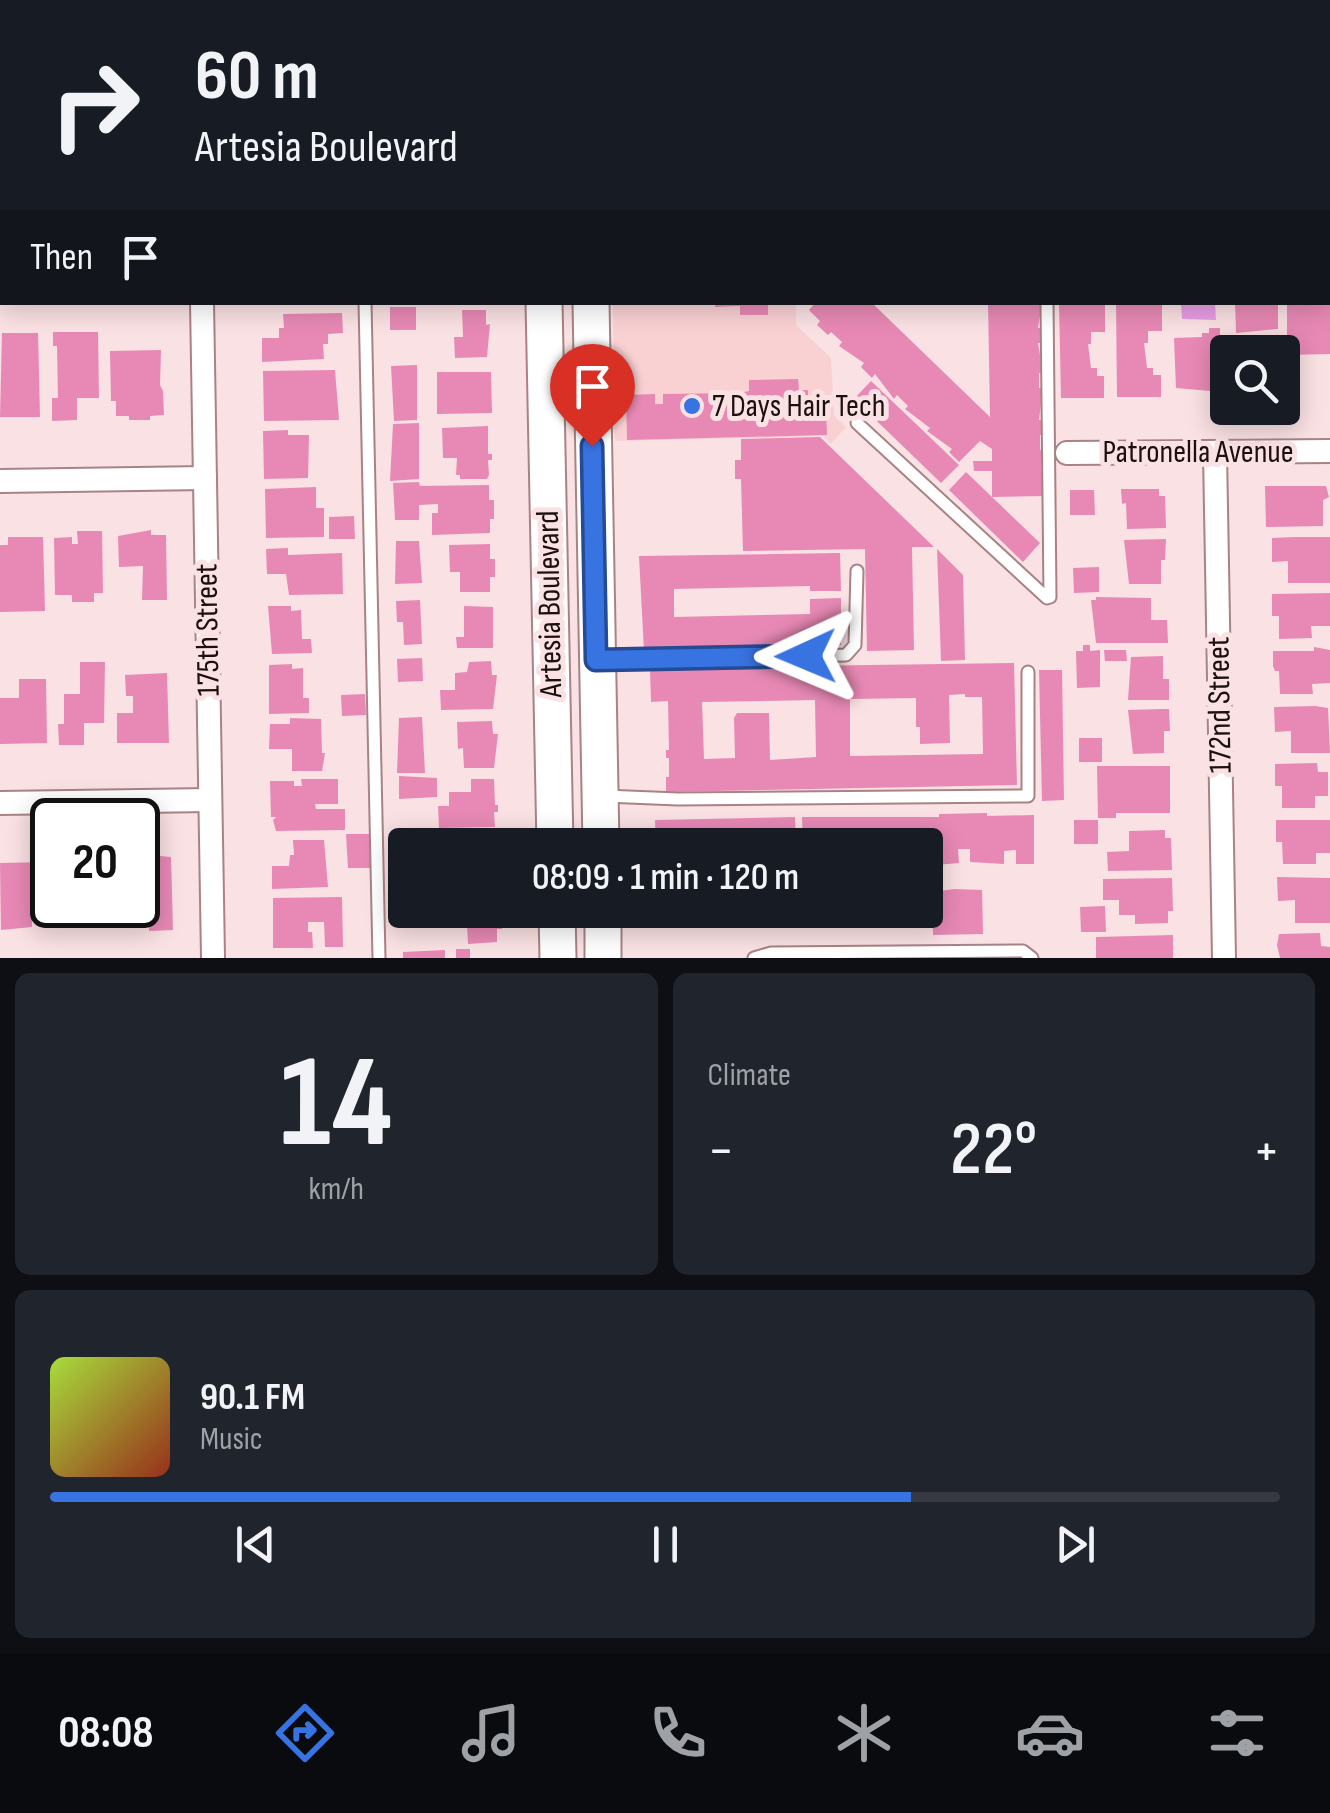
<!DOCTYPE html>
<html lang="en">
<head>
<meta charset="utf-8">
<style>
  :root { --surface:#171b24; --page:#20242c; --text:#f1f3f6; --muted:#9ea1a6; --line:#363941; --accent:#3873e2 }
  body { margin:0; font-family:"Sofia Sans Condensed",sans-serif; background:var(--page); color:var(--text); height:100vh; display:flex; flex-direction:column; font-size:38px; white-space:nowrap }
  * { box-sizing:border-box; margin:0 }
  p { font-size:32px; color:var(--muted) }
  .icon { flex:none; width:55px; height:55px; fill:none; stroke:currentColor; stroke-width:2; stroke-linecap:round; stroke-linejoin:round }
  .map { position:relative; height:958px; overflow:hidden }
  .drawer { display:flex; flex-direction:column; gap:15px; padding:15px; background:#0d0f14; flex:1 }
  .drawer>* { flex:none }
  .guide { position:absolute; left:0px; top:0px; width:1330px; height:305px; box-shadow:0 5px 25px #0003; background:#171b24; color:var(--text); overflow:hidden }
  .fabs { position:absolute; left:1210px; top:335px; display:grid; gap:20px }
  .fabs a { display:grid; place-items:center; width:90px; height:90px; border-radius:10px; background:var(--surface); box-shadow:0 5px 25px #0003; font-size:50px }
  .speed { position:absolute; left:30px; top:798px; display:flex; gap:20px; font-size:50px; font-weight:700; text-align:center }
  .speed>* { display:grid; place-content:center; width:130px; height:130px; border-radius:50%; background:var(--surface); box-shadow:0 5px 25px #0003; line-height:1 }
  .speed .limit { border:5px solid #111; border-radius:15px; background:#fff; color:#111 }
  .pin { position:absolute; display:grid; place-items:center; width:85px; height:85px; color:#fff; margin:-102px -42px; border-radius:50% 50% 50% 0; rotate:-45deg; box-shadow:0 0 10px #0007 }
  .pin .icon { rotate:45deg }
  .me { position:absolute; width:110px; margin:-55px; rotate:269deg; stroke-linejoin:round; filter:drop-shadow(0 0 8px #0008) }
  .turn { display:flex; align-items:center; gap:35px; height:210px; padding:0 30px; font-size:45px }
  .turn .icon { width:130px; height:130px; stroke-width:2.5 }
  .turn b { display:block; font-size:70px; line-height:85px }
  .then { display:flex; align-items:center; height:95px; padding:0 30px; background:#0003; gap:20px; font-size:38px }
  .big { font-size:75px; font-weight:600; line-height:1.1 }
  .drawer .card { flex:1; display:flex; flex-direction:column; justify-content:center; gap:15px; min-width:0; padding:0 35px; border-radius:15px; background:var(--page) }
  .drawer .dial { align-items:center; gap:0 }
  .dial b { font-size:130px; line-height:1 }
  .song { display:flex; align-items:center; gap:30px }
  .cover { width:120px; height:120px; border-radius:15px; background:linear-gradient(135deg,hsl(80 70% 55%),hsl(10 70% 35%)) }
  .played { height:10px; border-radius:5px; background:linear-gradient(90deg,var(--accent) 70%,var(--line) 70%) }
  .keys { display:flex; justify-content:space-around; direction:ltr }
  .heat { display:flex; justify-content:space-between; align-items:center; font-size:55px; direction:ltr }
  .drawer .tiles { flex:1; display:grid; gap:15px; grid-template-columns:1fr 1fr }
  .card:last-child { grid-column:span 2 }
  .trip { position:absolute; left:388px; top:828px; width:555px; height:100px; border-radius:10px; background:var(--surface); box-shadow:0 5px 25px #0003; font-weight:600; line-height:100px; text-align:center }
  .tabs { display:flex; height:160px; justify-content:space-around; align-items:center; background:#090b0e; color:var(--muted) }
  .tabs .icon { width:70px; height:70px }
  .tabs .on { color:var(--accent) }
  .tabs b { font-size:45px; color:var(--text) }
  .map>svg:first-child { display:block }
</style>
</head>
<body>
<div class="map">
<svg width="1330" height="958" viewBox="0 0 1330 958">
  <rect width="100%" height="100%" fill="#fae1e3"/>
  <g fill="#f9d1d3">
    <rect x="607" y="0" width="216" height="2"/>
    <path d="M613 303H796V325L831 358 834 415 846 427 831 444 823 436 615 441Z"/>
  </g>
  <path fill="#e89de3" d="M1181 303H1215L1216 320 1182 319Z"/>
  <g fill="#e889b5" fill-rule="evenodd">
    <path d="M715 302H768V315H740V306L715 307Z"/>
    <path d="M816 302H871L990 417 988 302H1042L1038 328H1043V343H1038L1043 373H1039V388H1043L1039 420H1044V435H1040V450H1045V465H1041L1045 496 992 497V471H974L973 461H992V449L980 441 959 462 949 452 952 449 927 431 930 428 905 409 908 406 897 395 894 399 875 374 872 378 861 367 864 363 839 346 842 342 831 332 828 335 817 325 820 321 809 310Z"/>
    <path d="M1105 302V332H1091V344H1088L1091 368H1097V376H1104V398H1061L1059 303Z"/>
    <path d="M1116 302H1162V331H1148V343H1144L1147 368H1153V375H1161V397H1117Z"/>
    <path d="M1235 302H1278V329L1236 333Z"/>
    <path d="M1287 302H1330V354L1287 355Z"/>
    <rect x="390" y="307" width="26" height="23"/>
    <path d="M462 310H486V325L490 324 487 357 455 358 454 337H463Z"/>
    <path d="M342 313 343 333 328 334V344H323L324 359 262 362V338H279V328H284L283 314Z"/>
    <path d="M1209 328H1220V336H1223L1222 392 1176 388 1174 338 1202 337V333H1209Z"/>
    <path d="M53 332H98L99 398H77V420L52 421V398H58L57 346H53Z"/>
    <path d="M2 333H38L40 417H0Z"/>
    <path d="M1236 345 1278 347V352H1236Z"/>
    <path d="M161 350 160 385 163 391 164 415 150 416V420H129V416H116V401H111L110 351Z"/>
    <path d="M417 365V420L394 421 391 366Z"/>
    <path d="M335 370 339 420 264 421 263 371Z"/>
    <path d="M437 372H491L492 413 437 414Z"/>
    <path d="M798 379 799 390H808V406L826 405 827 435 627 440 626 395 655 394V404H663V394L739 393 749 391V380Z"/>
    <path d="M871 381 959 465 941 483 854 399Z"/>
    <path d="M419 423V479L390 481 393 424Z"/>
    <path d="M488 426V454H492V460H488L489 475 487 479H460V475H456L457 458H443L442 428Z"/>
    <path d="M288 430V435H309L308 478 264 479 263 431Z"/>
    <path d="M820 437 934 547H912L914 650 867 651 865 549 743 551 741 479H735V460H741V439Z"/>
    <path d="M966 472 1040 543 1023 562 949 490Z"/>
    <path d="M419 482 420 486 489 485V500H494V519H490V533L432 535V513H438V504L419 505V520H395L393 483Z"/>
    <path d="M1265 486H1326L1329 497 1323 500V526L1266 527Z"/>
    <path d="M316 487V508H324V537L266 538 265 489Z"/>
    <path d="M1121 489H1159V496H1165L1166 528 1127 529 1126 503 1122 504Z"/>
    <path d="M1070 490H1094L1095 515H1070Z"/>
    <path d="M354 516 355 539H329V517Z"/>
    <path d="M151 530V535H166L167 600H142L143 566 119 567 118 536Z"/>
    <path d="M77 531H102L103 593H94V602H72V595H55L54 538 72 537V544H78Z"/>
    <path d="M8 537H43L45 611 0 612V545H8Z"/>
    <path d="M1295 537H1330V583H1288V561L1272 562V538Z"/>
    <path d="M1166 539 1165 560H1161V584H1129L1124 540Z"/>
    <path d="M396 541H419L422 583 395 584Z"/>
    <path d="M490 544V559H495V577H490V592H460V572H450L449 545Z"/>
    <path d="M288 548V555L342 553 343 594 289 595 286 574H267L266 549Z"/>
    <path d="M937 549 963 575 965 660 941 661Z"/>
    <path d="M840 553 841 591H810V586L674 589V617L810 614V599L841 598V645L644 651 639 556Z"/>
    <path d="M1099 567V592L1074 593 1073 568Z"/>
    <path d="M1330 593V626H1311L1312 638 1279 639V616H1272V594Z"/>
    <path d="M1096 597 1151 598V620H1167L1168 643H1096L1091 600H1096Z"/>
    <path d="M420 600 422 644 404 645 403 622H397L396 601Z"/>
    <path d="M268 606H291V611L301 610 302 639H311L312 653 272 654Z"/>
    <path d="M464 606 493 607V648H457L456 637H464Z"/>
    <path d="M1083 645H1090V651L1100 650V687L1077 688 1076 651H1083Z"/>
    <path d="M1314 647 1330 650V683L1312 684 1313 694H1280L1279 671H1275L1273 666V651H1314Z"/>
    <path d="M1104 650H1126L1127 661H1105Z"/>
    <path d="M1163 656V679H1169V700H1128L1131 657Z"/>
    <path d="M422 658 423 681 398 682 397 659Z"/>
    <path d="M491 661 492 675H497L493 709 441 710 440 690H455V673L467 672 469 662Z"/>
    <path d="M80 662H105L104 723H84V745H59L58 724H64V694H80Z"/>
    <path d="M1014 663 1017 785 666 792V777H669V758H666V750H669L668 701 651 702 650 668ZM965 694V697H982L983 754 850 756V699L916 698V727H920V744L950 743 949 695ZM815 700 816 757 770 760 769 713H737L734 718 735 758 704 759 702 702Z"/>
    <path d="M292 664V669L303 668V698H309V713L269 714V665Z"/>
    <path d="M1039 670H1062L1064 800 1042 801Z"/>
    <path d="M167 673 169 743H117V713H133V696H126L125 675Z"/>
    <path d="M19 679H46L47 743 0 744V698H19Z"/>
    <path d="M365 694 366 715 342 716 341 695Z"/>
    <path d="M1315 706 1328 708 1330 753H1291V731L1275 732 1274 707Z"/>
    <path d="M1161 709H1169L1170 731H1164V753L1133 754 1128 710Z"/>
    <path d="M422 717 425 773H397L399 718Z"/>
    <path d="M290 718 321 719 322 753H325L322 771H292V749H269L270 724H290Z"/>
    <path d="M492 721 493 734H498L494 768H464L463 748 458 749 457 722Z"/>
    <rect x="1079" y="738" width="23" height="24"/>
    <path d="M1317 763 1318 772H1328V796H1315V808H1282V786H1275V764Z"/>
    <path d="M1097 766H1170V813H1116V818H1098Z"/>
    <path d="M399 776 437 778V797L399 799Z"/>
    <path d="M301 779H338V804H315L316 809H345V830L276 831 273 820 276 817H271L270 781H294V786H302Z"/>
    <path d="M471 779H494L495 805H498V812H494L495 827 439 828 438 806H449V792H471Z"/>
    <path d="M987 813V816L1034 815V864H1016V850L1004 851V864L970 862V849H958L959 863 925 866V845H803L802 817H939V814Z"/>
    <path d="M795 817 796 845H656L655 820Z"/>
    <rect x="1074" y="820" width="24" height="24"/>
    <path d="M1276 820H1330V853H1316V864H1283L1282 842H1276Z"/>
    <path d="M1165 830V838H1171L1172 870 1108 871 1107 852 1129 851V831Z"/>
    <path d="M346 834H371L373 868H348Z"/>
    <path d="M425 835V845H405V857H401V836Z"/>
    <path d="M293 840H324L328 887 272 889V866H289L290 855H294Z"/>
    <path d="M498 840V845H436V841Z"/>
    <path d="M149 855 171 857 173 930 149 931 148 887 138 888V856Z"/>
    <path d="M49 862V886H45V897H35L46 899V916L32 919V927L1 930 0 863Z"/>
    <path d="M1277 877 1330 878V923H1295V900L1278 901Z"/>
    <path d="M1172 878 1173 911H1168V923L1135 924V915H1119V900H1103V879Z"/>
    <path d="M955 889 982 890 983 934 933 935 932 892Z"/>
    <path d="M342 897 343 947H325L324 922H308V932H312L313 948H273V898Z"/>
    <path d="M74 905H104V922L75 923Z"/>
    <path d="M119 905H138L139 913 120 914Z"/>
    <path d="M1105 906 1106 932H1081L1080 907Z"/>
    <path d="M402 910H438V915L402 916Z"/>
    <path d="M455 910H501L502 929H497V942L468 944 467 924 456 925Z"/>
    <path d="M658 910H841V919L658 923Z"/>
    <path d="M1320 933 1321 946 1330 947V958H1280L1277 945 1279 934Z"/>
    <path d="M1173 935V958H1096V937Z"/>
    <rect x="456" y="949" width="14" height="9"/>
    <path d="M445 950V958H403V952Z"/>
  </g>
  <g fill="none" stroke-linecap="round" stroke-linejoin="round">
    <defs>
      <g id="service">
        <path d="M50 0V2"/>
        <path d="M403 0V2"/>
        <path d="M754 0 756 2"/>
        <path d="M878 0V2"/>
        <path d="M995 0V2"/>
        <path d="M365 302 379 958"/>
        <path d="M857 423 1047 598 1050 597 1047 302"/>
        <path d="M601 660 846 655 855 645 857 571"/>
        <path d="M604 796 678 799 1028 796V672"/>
        <path d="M754 958 771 953 1023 951 1032 958"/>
      </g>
      <g id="minor">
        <path d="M1196 0V2"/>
        <path d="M202 302 213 958"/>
        <path d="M1215 452 1224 958"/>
        <path d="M1067 453 1330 451"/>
        <path d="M0 481 205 478"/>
        <path d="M0 803 210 800"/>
      </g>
      <g id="tertiary">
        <path d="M1328 128 1330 127"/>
        <path d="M0 153H2"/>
      </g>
      <g id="primary">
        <path d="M540 0V2"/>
        <path d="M587 0V2"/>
        <path d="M544 302 555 845"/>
        <path d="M591 302 601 845"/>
        <path d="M557 910 558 958"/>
        <path d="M603 910V958"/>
      </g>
    </defs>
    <use href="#service" stroke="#a88385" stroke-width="15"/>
    <use href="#minor" stroke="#a88385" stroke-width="26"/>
    <use href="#tertiary" stroke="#a88385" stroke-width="31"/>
    <use href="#primary" stroke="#a88385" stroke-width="39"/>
    <use href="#service" stroke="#fff" stroke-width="11"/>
    <use href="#minor" stroke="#fff" stroke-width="22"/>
    <use href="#tertiary" stroke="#fff" stroke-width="28"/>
    <use href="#primary" stroke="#fff" stroke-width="35"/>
  </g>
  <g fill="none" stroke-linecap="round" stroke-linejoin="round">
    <defs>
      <path id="route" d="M592 446 596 660 806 656"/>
    </defs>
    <use href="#route" stroke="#244b93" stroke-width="25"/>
    <use href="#route" stroke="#3873e2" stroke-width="18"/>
  </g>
  <circle fill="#3873e2" stroke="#fae1e3" stroke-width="4" cx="692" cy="406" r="10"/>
  <g text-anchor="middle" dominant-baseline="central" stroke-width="10" stroke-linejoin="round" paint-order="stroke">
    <g font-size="32" fill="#1c0f10" stroke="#fae1e3" text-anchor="start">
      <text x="712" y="406">7 Days Hair Tech</text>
    </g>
    <g font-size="32" fill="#1c0f10" stroke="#fae1e3">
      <text x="1198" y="452">Patronella Avenue</text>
      <text transform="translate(550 604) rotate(-91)">Artesia Boulevard</text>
      <text transform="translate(208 630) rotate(-91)">175th Street</text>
      <text transform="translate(1220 705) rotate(-91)">172nd Street</text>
    </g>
  </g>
</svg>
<div class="fabs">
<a><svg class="icon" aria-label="search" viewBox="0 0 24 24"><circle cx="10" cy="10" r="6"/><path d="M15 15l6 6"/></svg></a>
</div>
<div class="speed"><div class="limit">20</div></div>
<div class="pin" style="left:592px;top:446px;background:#d93025"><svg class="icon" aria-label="arrive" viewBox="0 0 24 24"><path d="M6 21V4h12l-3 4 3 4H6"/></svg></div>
<svg class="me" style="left:806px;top:656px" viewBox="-20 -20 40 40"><path d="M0-17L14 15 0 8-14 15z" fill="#3873e2" stroke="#fff" stroke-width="4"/></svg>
<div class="trip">08:09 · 1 min · 120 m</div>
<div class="guide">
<div class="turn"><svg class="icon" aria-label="right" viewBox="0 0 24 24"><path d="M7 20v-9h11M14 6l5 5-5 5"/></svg><div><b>60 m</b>Artesia Boulevard</div></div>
<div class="then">Then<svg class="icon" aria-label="arrive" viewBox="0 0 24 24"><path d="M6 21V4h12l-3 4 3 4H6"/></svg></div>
</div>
</div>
<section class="drawer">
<div class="tiles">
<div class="card dial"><b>14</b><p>km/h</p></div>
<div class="card"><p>Climate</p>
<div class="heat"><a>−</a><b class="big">22°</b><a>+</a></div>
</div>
<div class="card">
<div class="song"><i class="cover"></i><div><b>90.1 FM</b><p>Music</p></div></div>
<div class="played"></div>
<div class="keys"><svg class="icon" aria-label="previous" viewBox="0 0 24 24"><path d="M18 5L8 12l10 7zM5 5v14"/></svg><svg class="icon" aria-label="pause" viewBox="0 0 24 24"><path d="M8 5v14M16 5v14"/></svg><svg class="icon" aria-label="next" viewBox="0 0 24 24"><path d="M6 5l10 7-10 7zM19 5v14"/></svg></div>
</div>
</div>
</section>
<nav class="tabs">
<b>08:08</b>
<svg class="icon on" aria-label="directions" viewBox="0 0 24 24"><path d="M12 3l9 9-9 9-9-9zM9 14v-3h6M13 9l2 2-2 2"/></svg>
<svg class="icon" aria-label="music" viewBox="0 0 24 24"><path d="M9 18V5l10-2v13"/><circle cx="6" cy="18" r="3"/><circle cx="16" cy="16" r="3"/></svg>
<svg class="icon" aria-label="phone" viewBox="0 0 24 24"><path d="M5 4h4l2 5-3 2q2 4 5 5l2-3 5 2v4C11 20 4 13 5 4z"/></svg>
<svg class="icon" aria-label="climate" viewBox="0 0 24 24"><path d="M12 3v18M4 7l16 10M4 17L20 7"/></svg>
<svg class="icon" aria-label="car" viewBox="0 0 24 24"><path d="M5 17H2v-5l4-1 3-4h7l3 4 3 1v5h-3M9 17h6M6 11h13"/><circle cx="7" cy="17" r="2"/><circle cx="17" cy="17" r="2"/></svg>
<svg class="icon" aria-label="filters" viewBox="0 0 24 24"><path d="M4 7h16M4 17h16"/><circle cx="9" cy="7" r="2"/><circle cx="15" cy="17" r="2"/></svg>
</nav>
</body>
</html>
